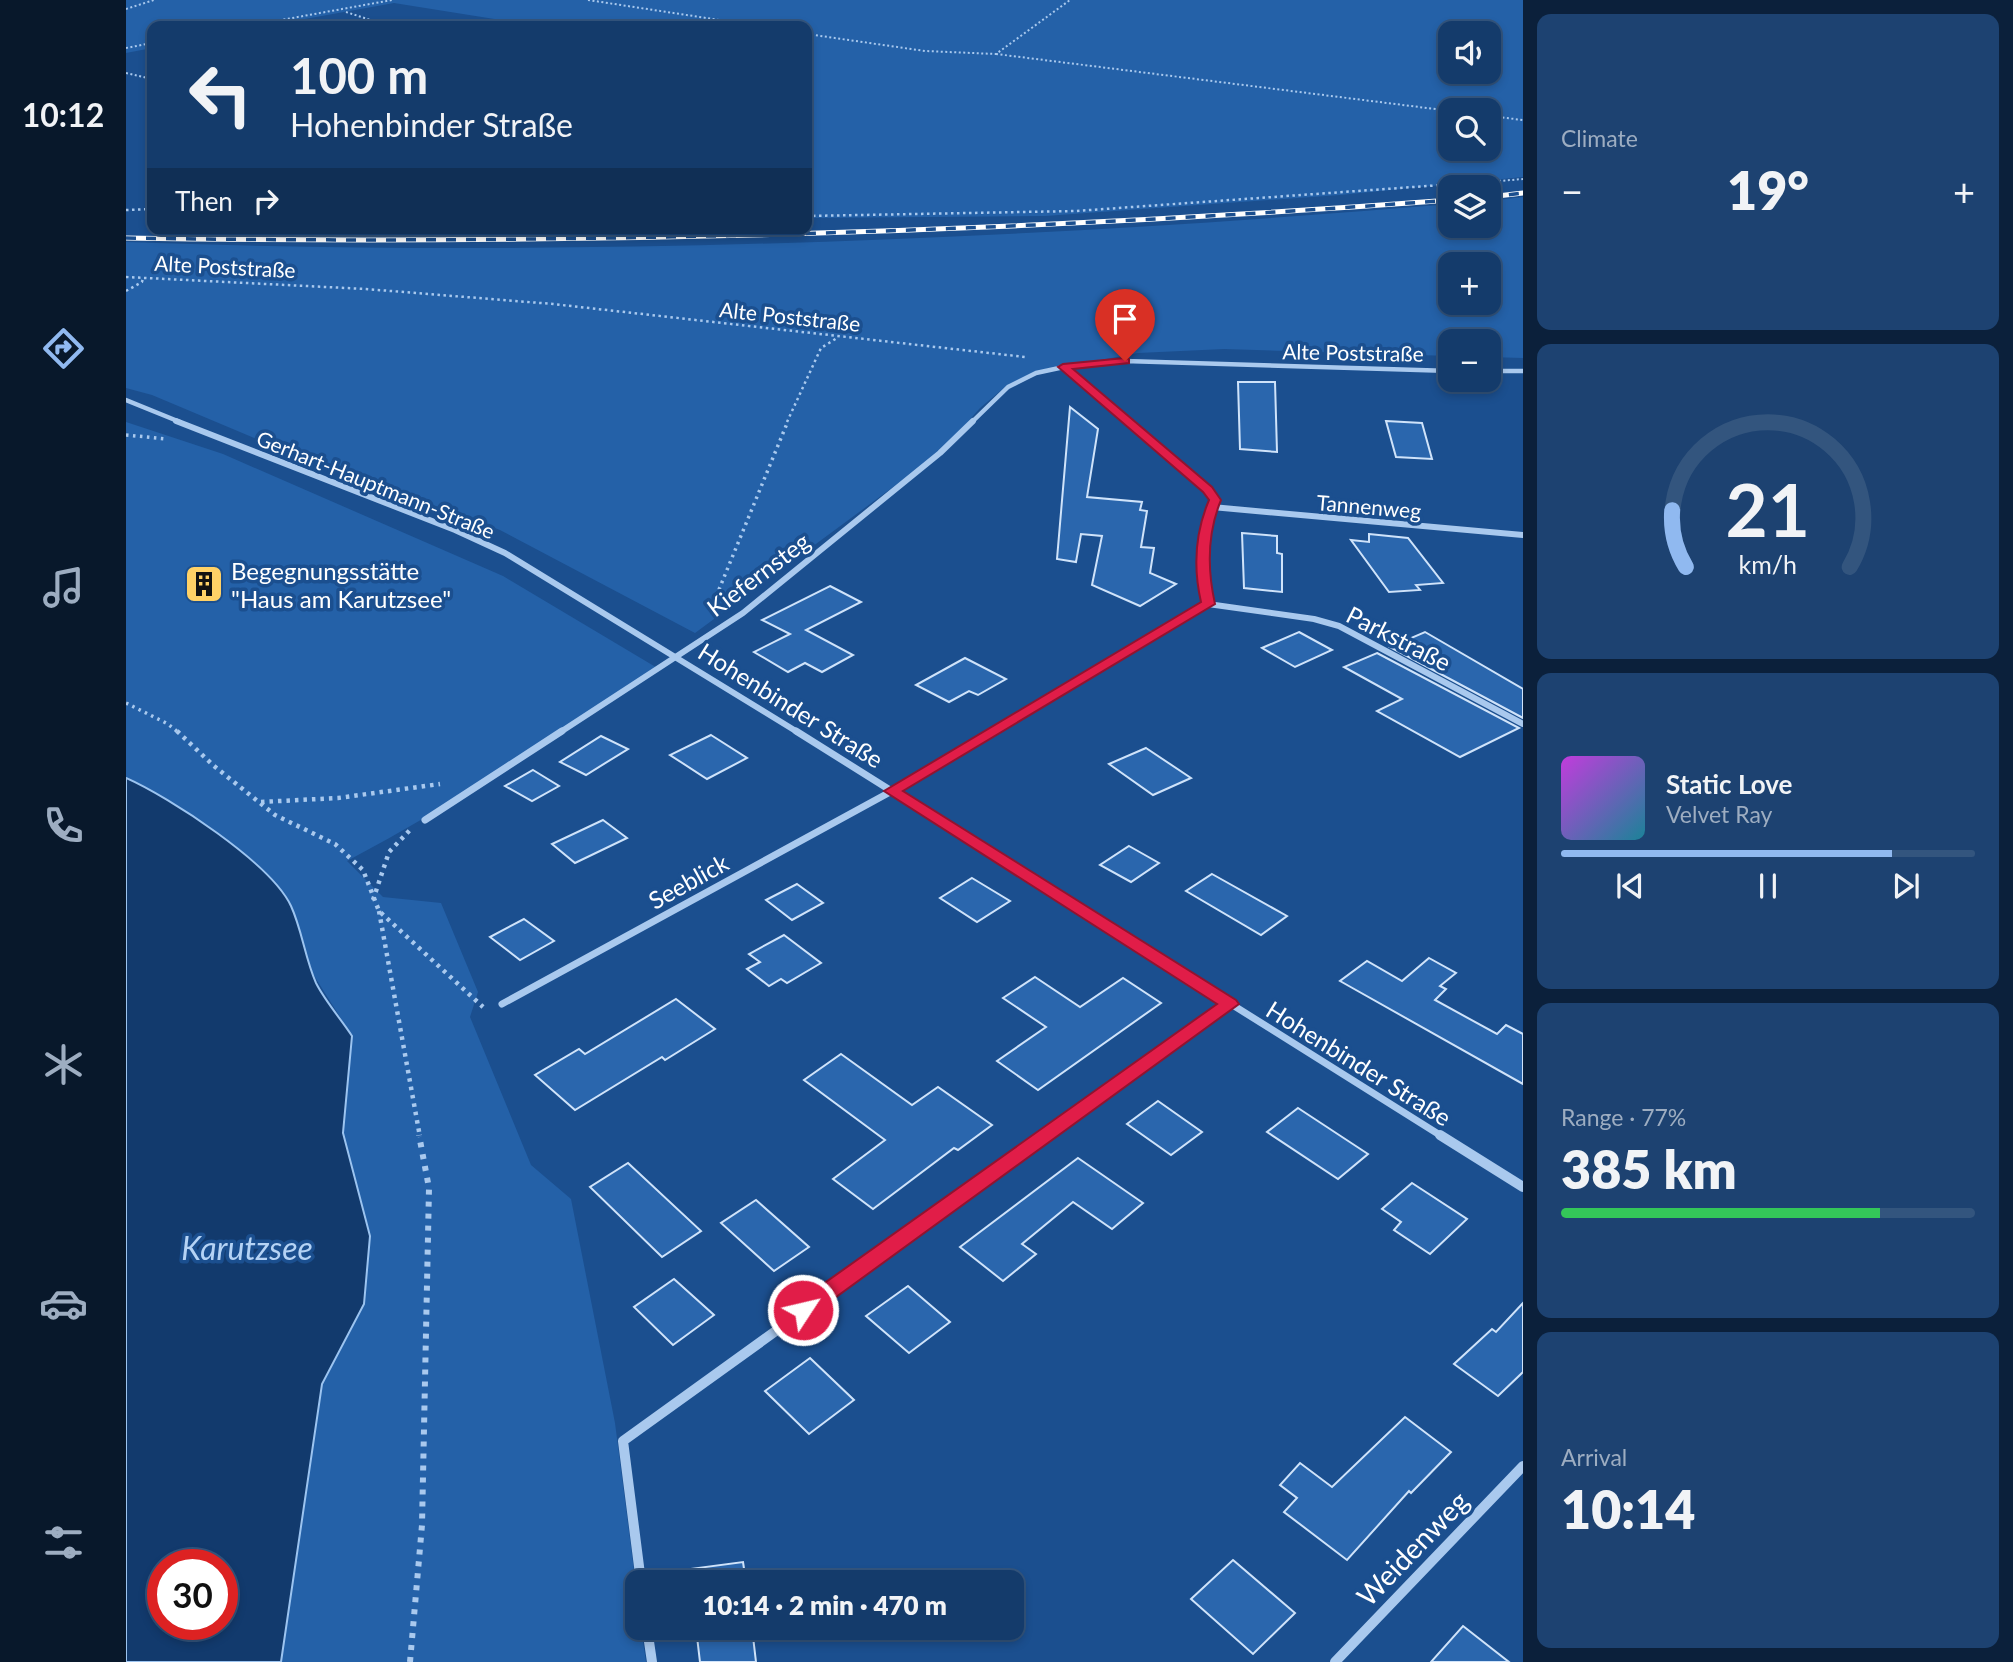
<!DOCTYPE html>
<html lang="en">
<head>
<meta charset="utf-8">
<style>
  :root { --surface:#143b6b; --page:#1d4271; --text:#f1f3f6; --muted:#9dadc1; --line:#33557e; --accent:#90b9f0 }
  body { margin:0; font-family:Lato,sans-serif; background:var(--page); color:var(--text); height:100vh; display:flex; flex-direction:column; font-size:26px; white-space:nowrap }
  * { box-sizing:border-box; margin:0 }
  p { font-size:23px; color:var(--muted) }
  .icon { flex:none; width:38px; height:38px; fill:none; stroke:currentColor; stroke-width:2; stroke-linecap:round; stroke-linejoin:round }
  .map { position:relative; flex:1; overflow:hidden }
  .drawer { display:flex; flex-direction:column; gap:14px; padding:14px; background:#0b203b; width:490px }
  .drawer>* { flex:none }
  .top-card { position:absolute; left:21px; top:21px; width:665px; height:214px; border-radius:14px; box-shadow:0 4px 10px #0003,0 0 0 2px var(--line); background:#143b6b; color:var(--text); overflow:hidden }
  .tools { position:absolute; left:1312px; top:21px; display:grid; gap:14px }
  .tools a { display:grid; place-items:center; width:63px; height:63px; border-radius:14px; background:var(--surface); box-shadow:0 4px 10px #0003,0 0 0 2px var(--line); font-size:35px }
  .speed { position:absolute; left:21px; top:1549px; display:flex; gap:14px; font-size:35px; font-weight:700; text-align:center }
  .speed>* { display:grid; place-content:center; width:91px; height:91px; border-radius:50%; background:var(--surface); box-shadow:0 4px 10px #0003,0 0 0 2px var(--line); line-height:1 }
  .speed .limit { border:10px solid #d22; background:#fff; color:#111 }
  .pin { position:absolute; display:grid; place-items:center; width:60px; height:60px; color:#fff; margin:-72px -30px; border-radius:50% 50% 50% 0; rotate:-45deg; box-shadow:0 0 7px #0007 }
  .pin .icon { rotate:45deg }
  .me { position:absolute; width:77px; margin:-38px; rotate:55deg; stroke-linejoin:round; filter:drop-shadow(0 0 5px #0008) }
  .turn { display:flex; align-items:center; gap:24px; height:147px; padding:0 28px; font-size:32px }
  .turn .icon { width:91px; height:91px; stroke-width:2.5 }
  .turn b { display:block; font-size:49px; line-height:60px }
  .then { display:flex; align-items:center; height:66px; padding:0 28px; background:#0003; gap:14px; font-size:26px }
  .big { font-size:52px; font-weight:800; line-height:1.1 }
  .drawer .widget { flex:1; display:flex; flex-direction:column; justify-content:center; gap:10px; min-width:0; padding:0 24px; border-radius:14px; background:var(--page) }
  .drawer .dial { align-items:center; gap:0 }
  .dial svg { height:182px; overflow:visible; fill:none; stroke:var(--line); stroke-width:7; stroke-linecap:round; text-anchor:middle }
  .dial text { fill:var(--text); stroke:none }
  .song { display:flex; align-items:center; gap:21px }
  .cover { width:84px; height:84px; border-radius:10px; background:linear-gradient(135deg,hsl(290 70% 55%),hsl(190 70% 35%)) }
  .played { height:7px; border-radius:4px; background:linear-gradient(90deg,var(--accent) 80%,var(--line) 80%) }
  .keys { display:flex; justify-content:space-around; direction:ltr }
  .heat { display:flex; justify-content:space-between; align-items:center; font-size:38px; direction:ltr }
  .charge { height:10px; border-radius:5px; background:linear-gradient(90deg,#34c759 77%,var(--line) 0) }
  .trip { position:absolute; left:499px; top:1570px; width:399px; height:70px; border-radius:14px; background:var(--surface); box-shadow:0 4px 10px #0003,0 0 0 2px var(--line); font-weight:800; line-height:70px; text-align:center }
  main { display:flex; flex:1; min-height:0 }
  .tab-bar { display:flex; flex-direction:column; width:126px; justify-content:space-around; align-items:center; background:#08182b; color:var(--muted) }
  .tab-bar .icon { width:49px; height:49px }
  .tab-bar .active { color:var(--accent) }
  .tab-bar b { font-size:32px; color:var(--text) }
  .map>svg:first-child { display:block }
</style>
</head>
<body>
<main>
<nav class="tab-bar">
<b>10:12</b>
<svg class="icon active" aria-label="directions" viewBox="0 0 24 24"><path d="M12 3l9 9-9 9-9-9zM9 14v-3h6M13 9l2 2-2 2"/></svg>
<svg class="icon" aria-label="music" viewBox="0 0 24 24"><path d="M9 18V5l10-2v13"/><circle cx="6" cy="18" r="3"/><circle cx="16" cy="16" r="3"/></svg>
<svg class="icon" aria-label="phone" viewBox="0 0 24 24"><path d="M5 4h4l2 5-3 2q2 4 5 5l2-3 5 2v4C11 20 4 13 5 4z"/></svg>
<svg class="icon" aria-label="climate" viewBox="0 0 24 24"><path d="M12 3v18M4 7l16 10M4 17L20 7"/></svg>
<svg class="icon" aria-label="car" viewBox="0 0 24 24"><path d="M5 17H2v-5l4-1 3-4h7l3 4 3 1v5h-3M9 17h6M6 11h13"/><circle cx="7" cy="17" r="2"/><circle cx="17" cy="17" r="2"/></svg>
<svg class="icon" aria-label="filters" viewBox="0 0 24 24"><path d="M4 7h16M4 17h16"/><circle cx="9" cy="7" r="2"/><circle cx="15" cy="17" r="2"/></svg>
</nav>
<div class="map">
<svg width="1397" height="1662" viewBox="0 0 1397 1662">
  <rect width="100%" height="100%" fill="#1b4f8f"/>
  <g fill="#2461a8" fill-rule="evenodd">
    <path d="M0 0H1397V177L1214 195 919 216 681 218V26H413L268 3 140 26H26V48L0 53ZM1325 33H1363V72H1325ZM1325 110H1363V149H1325Z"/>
    <path d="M1397 197V358L1363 357V341H1325V356L1098 349 1012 353 911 372 879 387 854 408 816 451 569 633 374 530 145 445 26 395 0 388V242C441 258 885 241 1325 204V226H1363V201ZM1325 264H1363V303H1325Z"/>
    <path d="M0 422 97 454 377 576 533 669C431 736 329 804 221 861L257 897 315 903 352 992 344 1017 405 1165 445 1199 489 1423 511 1594V1628H515L520 1662H155L196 1384 238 1304 244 1236 217 1133 226 1036 187 974 164 904 139 874 90 832 23 789 0 778Z"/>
  </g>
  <path fill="#123a6d" stroke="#9cc4f0" stroke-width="2" fill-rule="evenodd" d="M0 778C43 797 145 863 165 906 176 930 179 958 190 983 199 1001 215 1019 226 1036L217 1133 244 1236 238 1304 196 1384 155 1662H0ZM96 1564V1624H37V1564Z"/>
  <g fill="#2a66ad" stroke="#cfe3fa" stroke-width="2">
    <path d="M1112 382H1149L1151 452 1114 449Z"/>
    <path d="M944 407 972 429 961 497 1016 502 1014 510 1021 511 1015 547 1028 548 1024 573 1050 584 1014 606 966 585 976 536 955 534 950 562 931 559Z"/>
    <path d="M1260 421 1296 423 1306 459 1270 457Z"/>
    <path d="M1116 533 1151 536V553L1156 554V592L1118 588Z"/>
    <path d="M1243 534 1282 538 1317 583 1290 585 1294 590 1263 592 1225 540 1243 542Z"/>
    <path d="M704 586 735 602 680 630 727 655 696 672 679 663 662 672 628 652 664 634 636 620Z"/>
    <path d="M1173 632 1206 650 1169 667 1136 648Z"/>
    <path d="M1299 632 1397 689V718L1264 647Z"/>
    <path d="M1251 653 1393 728 1334 757 1251 711 1276 699 1218 667Z"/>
    <path d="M839 658 880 679 852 695 843 691 823 702 790 685Z"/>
    <path d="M585 735 621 758 581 779 544 755Z"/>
    <path d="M475 736 502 749 460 775 434 762Z"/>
    <path d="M1020 748 1065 778 1027 795 983 764Z"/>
    <path d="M407 770 433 786 406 801 379 786Z"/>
    <path d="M477 820 501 838 449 863 426 844Z"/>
    <path d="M1003 846 1033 863 1005 882 974 865Z"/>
    <path d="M1086 874 1161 916 1135 935 1060 891Z"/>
    <path d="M846 878 884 901 851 922 814 898Z"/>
    <path d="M671 884 697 903 666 920 640 900Z"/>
    <path d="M398 919 428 941 394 960 364 937Z"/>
    <path d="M658 935 695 963 661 983 655 979 643 986 621 969 634 962 623 954Z"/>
    <path d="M1303 958 1330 973 1314 986 1320 989 1309 1000 1371 1034 1380 1025 1397 1034V1084L1214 981 1241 961 1276 981Z"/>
    <path d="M909 977 954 1007 997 978 1035 1003 912 1090 871 1061 920 1027 877 998Z"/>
    <path d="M550 999 589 1029 539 1060 536 1057 449 1110 409 1075 453 1049 459 1054Z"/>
    <path d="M715 1054 786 1105 812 1087 866 1125 832 1150 828 1148 747 1209 707 1179 759 1140 678 1080Z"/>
    <path d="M1032 1101 1076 1132 1045 1155 1001 1124Z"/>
    <path d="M1172 1108 1242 1154 1212 1179 1141 1132Z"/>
    <path d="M952 1158 1017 1203 986 1229 947 1202 896 1244 910 1254 877 1281 834 1247Z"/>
    <path d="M502 1163 575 1231 536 1257 464 1187Z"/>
    <path d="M1286 1183 1341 1219 1304 1254 1268 1230 1275 1222 1256 1209Z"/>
    <path d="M630 1200 683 1247 648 1271 595 1223Z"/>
    <path d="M548 1279 588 1315 547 1345 508 1307Z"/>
    <path d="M782 1286 824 1322 783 1353 740 1316Z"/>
    <path d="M1397 1303V1372L1372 1396 1328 1364 1366 1329 1370 1332Z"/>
    <path d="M684 1358 728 1400 683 1434 639 1391Z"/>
    <path d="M1279 1417 1325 1452 1285 1493 1283 1491 1221 1560 1158 1512 1171 1498 1154 1485 1174 1463 1206 1487Z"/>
    <path d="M1107 1560 1169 1613 1127 1654 1065 1599Z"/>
    <path d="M617 1562 620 1582H566L564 1569Z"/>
    <path d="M1337 1626 1383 1662H1305Z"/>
    <path d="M570 1628H626L630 1662H574Z"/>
  </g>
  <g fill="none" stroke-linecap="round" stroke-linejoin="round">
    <g stroke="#a9c9ee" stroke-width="2" stroke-dasharray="2 2.5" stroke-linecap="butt">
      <path d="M462 0 633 26"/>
      <path d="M0 9 28 0"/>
      <path d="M220 12 263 26"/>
      <path d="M122 26 266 0"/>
      <path d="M681 34 799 51 870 54 944 0"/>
      <path d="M0 48 26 43"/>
      <path d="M870 54 1325 111"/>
      <path d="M0 73 26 79"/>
      <path d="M1363 116 1397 120"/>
      <path d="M1337 184 1397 179"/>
    </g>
    <g stroke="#a9c9ee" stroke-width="2.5" stroke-dasharray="2.5 3.5" stroke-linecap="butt">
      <path d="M0 210 26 209"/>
      <path d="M681 216 950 211 1358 182"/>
      <path d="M0 277 240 289 427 304 899 357"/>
      <path d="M0 291 16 282 17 278"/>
      <path d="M661 422 695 348 711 338"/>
    </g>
    <g stroke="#a9c9ee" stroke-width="3.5" stroke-dasharray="2.5 4.5" stroke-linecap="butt">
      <path d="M0 435 41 439"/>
      <path d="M585 609 662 421"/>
      <path d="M0 703 42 724 53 733"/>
    </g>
    <g stroke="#a9c9ee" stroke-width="4.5" stroke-dasharray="3.5 5" stroke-linecap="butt">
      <path d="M51 731 88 766 149 815 209 844 237 870 253 911 357 1007"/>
      <path d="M135 802 212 798 314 784"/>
      <path d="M247 900 263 852 284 830"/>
      <path d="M253 911 294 1137"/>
    </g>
    <path stroke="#a9c9ee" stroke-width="6" stroke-dasharray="5 7" stroke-linecap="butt" d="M284 1662 296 1525 303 1188 293 1135"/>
    <g stroke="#a9c9ee" stroke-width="4.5">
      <path d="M938 367 1002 422"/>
      <path d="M1363 371H1397"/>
      <path d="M0 400 54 422"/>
      <path d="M846 422 882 387 910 373 938 367 999 361 1325 371"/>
    </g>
    <g stroke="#a9c9ee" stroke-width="6">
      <path d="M50 421 329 530 379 553 673 733"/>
      <path d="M1086 507 1397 535"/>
      <path d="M1082 604 1188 619 1213 626 1397 724"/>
      <path d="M433 733 617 613 814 453 847 421"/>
      <path d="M864 733 1082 604 1078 552 1089 500 1081 490 1000 421"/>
    </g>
    <g stroke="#a9c9ee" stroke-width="7">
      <path d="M670 731 1317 1137"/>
      <path d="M299 820 436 731"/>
      <path d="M376 1004 766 791 867 731"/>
      <path d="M919 1137 1104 1004"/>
    </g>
    <g stroke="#a9c9ee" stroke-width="10">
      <path d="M1314 1135 1397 1187"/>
      <path d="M515 1582 497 1441 922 1135"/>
      <path d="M521 1628 526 1662"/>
      <path d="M1209 1662 1397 1466"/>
    </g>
    <defs>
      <g id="rail">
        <path d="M1363 197 1397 193"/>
        <path d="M0 238C443 245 883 233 1325 200"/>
      </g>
    </defs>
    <use href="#rail" stroke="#fff" stroke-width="5"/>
    <use href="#rail" stroke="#1b4f8f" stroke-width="3.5" stroke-dasharray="10" stroke-linecap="butt"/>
  </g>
  <path fill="#e11d48" stroke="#92132f" stroke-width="2" d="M999 358 1003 359V363L947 369 1086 487 1095 500C1081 534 1081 568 1089 604L777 791 1110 1000 1113 1004 684 1316 677 1318 669 1316 666 1310 669 1304 1091 1004 758 791 1075 602C1067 567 1069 533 1083 500L1077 492 932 367 937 364Z"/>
  <defs>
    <symbol id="building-square" viewBox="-11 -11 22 22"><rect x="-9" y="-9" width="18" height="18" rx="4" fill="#ffd166" stroke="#1b4f8f"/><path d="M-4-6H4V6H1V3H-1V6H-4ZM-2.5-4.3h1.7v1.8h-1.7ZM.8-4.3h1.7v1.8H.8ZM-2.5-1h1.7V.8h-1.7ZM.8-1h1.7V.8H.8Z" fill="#111"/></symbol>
  </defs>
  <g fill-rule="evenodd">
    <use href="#building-square" x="56" y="562" width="44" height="44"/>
  </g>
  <g text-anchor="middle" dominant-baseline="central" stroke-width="7" stroke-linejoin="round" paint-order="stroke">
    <g font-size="21" fill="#fff" stroke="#1b4f8f">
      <text transform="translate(99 266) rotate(3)">Alte Poststraße</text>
      <text transform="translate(664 316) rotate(6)">Alte Poststraße</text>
      <text transform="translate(1227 352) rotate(1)">Alte Poststraße</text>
      <text transform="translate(250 484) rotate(22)">Gerhart-Hauptmann-Straße</text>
      <text transform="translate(1243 506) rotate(5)">Tannenweg</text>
    </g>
    <g font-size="24" fill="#fff" stroke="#1b4f8f" text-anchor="start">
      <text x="105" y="570">Begegnungsstätte<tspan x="105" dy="28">"Haus am Karutzsee"</tspan></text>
    </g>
    <g font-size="24" fill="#fff" stroke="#1b4f8f">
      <text transform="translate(632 574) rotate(-37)">Kiefernsteg</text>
      <text transform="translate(1273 638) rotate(27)">Parkstraße</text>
      <text transform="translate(665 705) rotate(32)">Hohenbinder Straße</text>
      <text transform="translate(562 881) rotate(-29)">Seeblick</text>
      <text transform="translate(1233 1063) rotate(32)">Hohenbinder Straße</text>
    </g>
    <g font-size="28" fill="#fff" stroke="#1b4f8f">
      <text transform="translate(1286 1548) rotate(-46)">Weidenweg</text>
    </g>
    <g font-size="32" font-style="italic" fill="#b5d3f5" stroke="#1b4f8f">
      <text x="121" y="1247">Karutzsee</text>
    </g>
  </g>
</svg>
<div class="tools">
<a><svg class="icon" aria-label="sound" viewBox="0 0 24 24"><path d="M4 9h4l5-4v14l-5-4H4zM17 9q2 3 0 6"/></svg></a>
<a><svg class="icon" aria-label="search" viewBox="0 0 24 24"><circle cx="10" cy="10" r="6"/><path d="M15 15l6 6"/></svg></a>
<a><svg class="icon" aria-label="layers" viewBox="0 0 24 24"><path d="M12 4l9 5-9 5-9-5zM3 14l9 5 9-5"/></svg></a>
<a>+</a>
<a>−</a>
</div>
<div class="speed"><div class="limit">30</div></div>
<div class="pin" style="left:999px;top:361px;background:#d93025"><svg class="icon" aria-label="arrive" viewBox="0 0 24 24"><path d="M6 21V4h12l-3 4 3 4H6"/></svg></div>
<svg class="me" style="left:677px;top:1310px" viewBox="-20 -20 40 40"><circle r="17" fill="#e11d48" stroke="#fff" stroke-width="3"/><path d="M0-11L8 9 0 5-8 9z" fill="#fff"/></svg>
<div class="trip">10:14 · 2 min · 470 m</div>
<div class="top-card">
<div class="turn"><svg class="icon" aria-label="left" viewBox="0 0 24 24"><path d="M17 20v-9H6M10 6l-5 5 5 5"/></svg><div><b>100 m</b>Hohenbinder Straße</div></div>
<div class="then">Then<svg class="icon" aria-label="right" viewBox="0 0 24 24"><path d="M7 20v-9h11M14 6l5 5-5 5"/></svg></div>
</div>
</div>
<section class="drawer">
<div class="widget"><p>Climate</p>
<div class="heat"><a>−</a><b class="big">19°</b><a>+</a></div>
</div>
<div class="widget dial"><svg viewBox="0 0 100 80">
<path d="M14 69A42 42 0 1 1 86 69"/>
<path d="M14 69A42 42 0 0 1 8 44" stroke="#90b9f0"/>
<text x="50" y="56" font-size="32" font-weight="700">21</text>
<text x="50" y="72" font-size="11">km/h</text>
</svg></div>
<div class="widget">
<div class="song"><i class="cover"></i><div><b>Static Love</b><p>Velvet Ray</p></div></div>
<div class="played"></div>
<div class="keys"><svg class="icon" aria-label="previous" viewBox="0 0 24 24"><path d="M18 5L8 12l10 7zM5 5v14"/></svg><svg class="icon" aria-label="pause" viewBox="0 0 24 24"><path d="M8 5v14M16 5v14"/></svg><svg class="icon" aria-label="next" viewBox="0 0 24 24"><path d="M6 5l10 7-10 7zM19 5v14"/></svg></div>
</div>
<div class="widget"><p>Range · 77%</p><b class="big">385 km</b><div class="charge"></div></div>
<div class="widget"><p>Arrival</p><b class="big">10:14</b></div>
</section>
</main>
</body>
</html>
